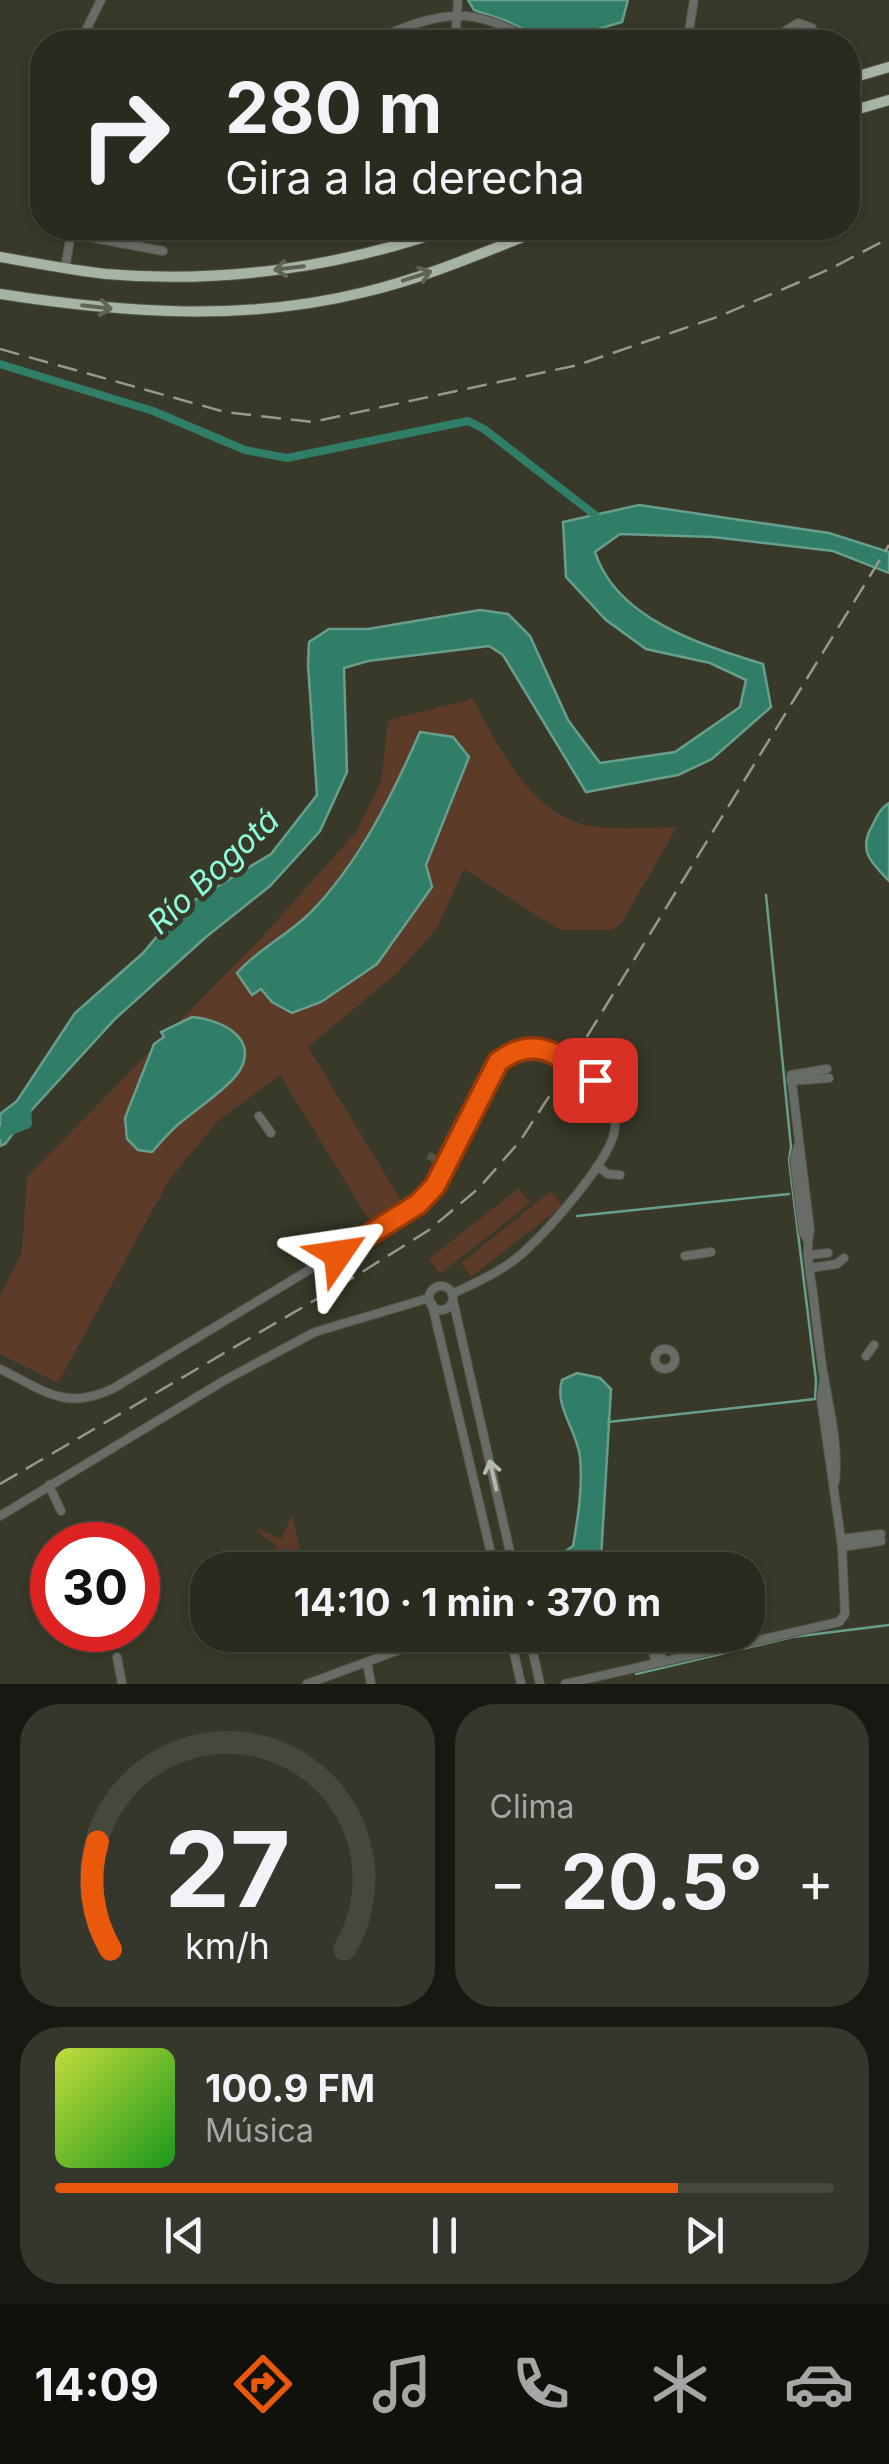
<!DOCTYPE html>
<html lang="es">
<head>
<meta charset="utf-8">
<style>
  :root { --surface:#2a2b1f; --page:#36372c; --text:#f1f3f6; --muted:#a5a7a4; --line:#46473d; --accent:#ea580c }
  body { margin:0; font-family:Inter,sans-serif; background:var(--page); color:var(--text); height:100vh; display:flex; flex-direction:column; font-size:38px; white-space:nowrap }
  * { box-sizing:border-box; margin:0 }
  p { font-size:32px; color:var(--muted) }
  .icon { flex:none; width:55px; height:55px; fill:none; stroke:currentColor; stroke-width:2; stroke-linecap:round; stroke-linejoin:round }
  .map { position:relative; height:1684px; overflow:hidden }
  .side { display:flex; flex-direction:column; gap:20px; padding:20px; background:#171811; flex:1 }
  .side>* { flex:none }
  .top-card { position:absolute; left:30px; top:30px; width:830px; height:210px; border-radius:40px; box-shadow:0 2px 8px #0004,0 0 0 2px var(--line); background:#2a2b1f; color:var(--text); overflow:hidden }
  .speed { position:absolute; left:30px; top:1522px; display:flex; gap:20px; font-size:50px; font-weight:700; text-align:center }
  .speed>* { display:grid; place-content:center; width:130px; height:130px; border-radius:50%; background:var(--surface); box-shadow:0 2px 8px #0004,0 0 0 2px var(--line); line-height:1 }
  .speed .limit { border:15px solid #d22; background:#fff; color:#111 }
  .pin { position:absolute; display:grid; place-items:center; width:85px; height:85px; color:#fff; margin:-42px; border-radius:20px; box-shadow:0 5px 15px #0006 }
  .me { position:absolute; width:110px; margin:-55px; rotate:58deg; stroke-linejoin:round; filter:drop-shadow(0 0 8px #0008) }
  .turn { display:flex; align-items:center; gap:35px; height:210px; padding:0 30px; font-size:45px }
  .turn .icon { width:130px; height:130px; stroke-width:2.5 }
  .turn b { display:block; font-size:70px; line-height:85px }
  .big { font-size:75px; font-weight:700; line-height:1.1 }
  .side .card { flex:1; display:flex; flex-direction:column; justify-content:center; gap:15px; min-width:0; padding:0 35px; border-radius:40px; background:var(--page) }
  .side .dial { align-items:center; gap:0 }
  .dial svg { height:260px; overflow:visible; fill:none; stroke:var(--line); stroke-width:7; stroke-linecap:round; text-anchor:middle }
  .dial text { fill:var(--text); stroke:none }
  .song { display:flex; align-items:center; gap:30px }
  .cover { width:120px; height:120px; border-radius:15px; background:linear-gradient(135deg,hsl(70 70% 55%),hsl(120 70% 35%)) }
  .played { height:10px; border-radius:5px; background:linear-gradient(90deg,var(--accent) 80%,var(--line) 80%) }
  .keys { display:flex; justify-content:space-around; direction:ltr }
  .heat { display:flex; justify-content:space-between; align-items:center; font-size:55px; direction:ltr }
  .side .tiles { flex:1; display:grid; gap:20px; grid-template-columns:1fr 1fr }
  .card:last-child { grid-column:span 2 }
  .trip { position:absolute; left:190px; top:1552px; width:575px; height:100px; border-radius:40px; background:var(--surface); box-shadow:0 2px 8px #0004,0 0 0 2px var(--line); font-weight:700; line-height:100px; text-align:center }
  .tabs { display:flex; height:160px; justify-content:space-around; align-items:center; background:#11110c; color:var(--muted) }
  .tabs .icon { width:70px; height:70px }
  .tabs .current { color:var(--accent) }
  .tabs b { font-size:45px; color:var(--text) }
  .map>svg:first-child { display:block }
</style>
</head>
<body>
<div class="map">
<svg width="889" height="1684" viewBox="0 0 889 1684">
  <rect width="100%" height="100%" fill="#383929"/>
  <g fill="#5c3b29">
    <path d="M473 699C501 750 533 821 599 827 624 830 652 827 677 827L621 924 612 930H560L464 869 437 928 398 972 308 1047 401 1200 375 1220H369L280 1075 218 1121 169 1180 58 1383 0 1354V1296L22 1252 27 1177 264 935 356 832 381 782 388 720Z"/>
    <path d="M519 1188 530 1203 440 1274 429 1259Z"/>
    <path d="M551 1191 562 1206 471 1277 461 1263Z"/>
    <path d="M292 1516 305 1570H258L277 1546 258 1532 259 1529 281 1539Z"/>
  </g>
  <g fill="#307d68" stroke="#689e8c" stroke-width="2.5">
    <path d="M468 0H628L622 22 598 29 597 35C555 50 549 42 513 24 501 18 487 15 474 10Z"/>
    <path d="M639 505 829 533 889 552V573L833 551 713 537 620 534 595 552C616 619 702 645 763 664L771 707 712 759 678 775 586 792 503 655 489 646 368 661 344 668 347 772 320 831 270 886 206 937 115 1019 28 1114 5 1144 0 1146V1114L17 1101 75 1013 143 953 180 909 271 854 317 795 308 665 309 642 329 629H368L480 610 508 614 530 636 568 720 600 763 675 752 740 707 746 680 710 663 646 649 606 620 566 577 563 522Z"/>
    <path d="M420 732 453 737 469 757 426 865 432 887 377 964 321 1002 292 1013 272 1002 261 989 252 995 237 973C258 949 288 935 310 913 359 863 392 796 420 732Z"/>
    <path d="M889 803V881C873 864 859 853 870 830 877 818 877 811 889 803Z"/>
    <path d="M192 1017C218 1019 259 1036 240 1070 229 1088 196 1109 180 1123 170 1131 161 1142 152 1152L138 1150 127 1139 125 1118 154 1044 164 1037 161 1032Z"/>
    <path d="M577 1373 600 1378 611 1389 601 1558 595 1570H553L551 1566 557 1557 573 1546C578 1518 583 1486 580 1457 577 1430 554 1407 562 1380Z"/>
  </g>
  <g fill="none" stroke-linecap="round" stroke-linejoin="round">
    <g stroke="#689e8c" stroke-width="2.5">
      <path d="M577 1216 789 1194"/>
      <path d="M608 1422 815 1399 816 1380 789 1160 791 1147 766 895"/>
      <path d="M636 1674 792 1637 889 1625"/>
    </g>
    <path stroke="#307d68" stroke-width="8" d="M0 364 153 411 245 450 287 458 468 421 484 429 595 515"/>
    <path stroke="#307d68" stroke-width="12" d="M0 1133 26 1123 25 1103"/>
    <path stroke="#535445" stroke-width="8" stroke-dasharray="8 4" stroke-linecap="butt" d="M428 1155 435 1159"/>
    <defs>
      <g id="minor">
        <path d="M80 42 101 0"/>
        <path d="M367 42C437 15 464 0 534 42"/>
        <path d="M455 42 458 0"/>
        <path d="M687 42 694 0"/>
        <path d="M776 42 782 33 798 23 812 28 818 42"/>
        <path d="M72 234 163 251"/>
        <path d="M65 269 72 228"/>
        <path d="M827 1069 791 1075 810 1230C805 1250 810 1273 813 1293 816 1319 819 1346 823 1372 829 1408 839 1444 835 1482"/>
        <path d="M791 1081 829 1078"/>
        <path d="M259 1116 271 1133"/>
        <path d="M798 1146 794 1160 803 1232 807 1239"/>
        <path d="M597 1166 608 1174 620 1175"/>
        <path d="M322 1240 332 1258"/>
        <path d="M809 1255 828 1253"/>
        <path d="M685 1256 711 1252"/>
        <path d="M810 1268 837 1264 844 1258"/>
        <circle cx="441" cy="1298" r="12"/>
        <path d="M453 1300 514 1570"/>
        <path d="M432 1304 495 1570"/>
        <circle cx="665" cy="1359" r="10"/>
        <path d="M866 1356 874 1345"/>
        <path d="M0 1369C44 1390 65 1412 114 1388L418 1204 435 1185 498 1062C508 1054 520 1046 533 1046 567 1049 616 1092 615 1127 614 1157 548 1230 525 1251 505 1270 477 1282 452 1294"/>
        <path d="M49 1485 61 1511"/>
        <path d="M0 1516 225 1380 315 1332 429 1298"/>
        <path d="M841 1539 881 1534"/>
        <path d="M71 1543 73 1545"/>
        <path d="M842 1547 881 1541"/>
        <path d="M510 1635 521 1684"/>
        <path d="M529 1635 540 1684"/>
        <path d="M649 1635 656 1663"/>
        <path d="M656 1635 663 1662"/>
        <path d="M117 1657 122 1684"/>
        <path d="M367 1662 371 1684"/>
        <path d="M307 1684 418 1643 432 1641 456 1649"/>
        <path d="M565 1684 839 1622 845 1614 842 1547 821 1399 824 1377"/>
      </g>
      <g id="highway">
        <path d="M848 79 889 67"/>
        <path d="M848 112 889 100"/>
        <path d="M0 257C35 263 70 270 106 274 222 284 341 267 451 228"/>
        <path d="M0 294C122 313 245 322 365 292 428 277 486 251 546 228"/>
      </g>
    </defs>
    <use href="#minor" stroke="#545546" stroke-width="10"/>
    <use href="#highway" stroke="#545546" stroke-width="12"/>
    <use href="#minor" stroke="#676d66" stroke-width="8"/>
    <use href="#highway" stroke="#a6b4a5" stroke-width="10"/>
    <g stroke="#97988b" stroke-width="2.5" stroke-dasharray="20 10" stroke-linecap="butt">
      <path d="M0 349 225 412 312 422 578 365 720 316 830 269 889 238"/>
      <path d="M0 1484 351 1279 429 1230 479 1188 520 1141 567 1069 889 545"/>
    </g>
  </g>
  <defs><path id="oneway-shaft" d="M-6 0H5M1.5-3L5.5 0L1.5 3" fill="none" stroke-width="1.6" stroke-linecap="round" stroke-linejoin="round" transform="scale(2.5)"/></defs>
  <g stroke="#5e6454">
    <use href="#oneway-shaft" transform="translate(289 268) rotate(173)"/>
    <use href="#oneway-shaft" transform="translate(417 276) rotate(-18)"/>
    <use href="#oneway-shaft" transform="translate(97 307) rotate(7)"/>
  </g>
  <use stroke="#b6b9b0" href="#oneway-shaft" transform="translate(493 1475) rotate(-103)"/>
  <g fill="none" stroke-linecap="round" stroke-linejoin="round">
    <defs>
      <path id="route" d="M338 1254 418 1204 435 1186 498 1062C537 1032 561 1058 595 1080"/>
    </defs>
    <use href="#route" stroke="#983908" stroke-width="25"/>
    <use href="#route" stroke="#ea580c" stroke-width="18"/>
  </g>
  <g text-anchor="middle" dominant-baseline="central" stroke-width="10" stroke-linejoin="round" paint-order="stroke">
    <g font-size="32" font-style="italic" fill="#8efcdc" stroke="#383929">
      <text transform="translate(213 871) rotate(-43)">Río Bogotá</text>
    </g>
  </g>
</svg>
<div class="speed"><div class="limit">30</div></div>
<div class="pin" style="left:595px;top:1080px;background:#d93025"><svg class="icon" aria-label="arrive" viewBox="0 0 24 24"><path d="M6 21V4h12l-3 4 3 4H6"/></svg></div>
<svg class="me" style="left:338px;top:1254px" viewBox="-20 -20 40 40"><path d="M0-17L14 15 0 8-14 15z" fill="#ea580c" stroke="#fff" stroke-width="4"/></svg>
<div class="trip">14:10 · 1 min · 370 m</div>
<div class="top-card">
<div class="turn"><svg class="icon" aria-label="right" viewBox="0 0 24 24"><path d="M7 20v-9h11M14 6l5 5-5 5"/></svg><div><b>280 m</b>Gira a la derecha</div></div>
</div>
</div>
<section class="side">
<div class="tiles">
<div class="card dial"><svg viewBox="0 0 100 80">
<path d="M14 69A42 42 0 1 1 86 69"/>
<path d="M14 69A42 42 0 0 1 10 36" stroke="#ea580c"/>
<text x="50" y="56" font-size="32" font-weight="700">27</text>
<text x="50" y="72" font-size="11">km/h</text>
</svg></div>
<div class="card"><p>Clima</p>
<div class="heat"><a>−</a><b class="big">20.5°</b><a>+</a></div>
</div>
<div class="card">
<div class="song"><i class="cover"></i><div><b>100.9 FM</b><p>Música</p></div></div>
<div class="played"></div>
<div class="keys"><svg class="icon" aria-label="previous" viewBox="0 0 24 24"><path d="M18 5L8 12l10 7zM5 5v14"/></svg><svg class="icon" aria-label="pause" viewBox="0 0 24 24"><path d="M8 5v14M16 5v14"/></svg><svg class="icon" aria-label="next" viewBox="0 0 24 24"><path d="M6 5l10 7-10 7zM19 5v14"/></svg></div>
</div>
</div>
</section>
<nav class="tabs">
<b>14:09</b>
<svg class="icon current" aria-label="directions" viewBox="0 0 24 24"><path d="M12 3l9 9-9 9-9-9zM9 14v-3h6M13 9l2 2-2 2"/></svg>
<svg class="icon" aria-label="music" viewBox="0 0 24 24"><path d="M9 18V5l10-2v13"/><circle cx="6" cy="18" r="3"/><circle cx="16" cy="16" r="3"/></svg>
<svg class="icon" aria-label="phone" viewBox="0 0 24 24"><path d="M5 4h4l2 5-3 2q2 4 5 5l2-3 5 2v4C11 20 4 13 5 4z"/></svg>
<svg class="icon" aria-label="climate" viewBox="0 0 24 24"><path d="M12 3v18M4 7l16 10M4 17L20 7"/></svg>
<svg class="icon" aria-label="car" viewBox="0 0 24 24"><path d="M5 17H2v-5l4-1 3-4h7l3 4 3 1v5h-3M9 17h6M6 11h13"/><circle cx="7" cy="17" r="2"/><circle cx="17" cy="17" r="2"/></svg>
</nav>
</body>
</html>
